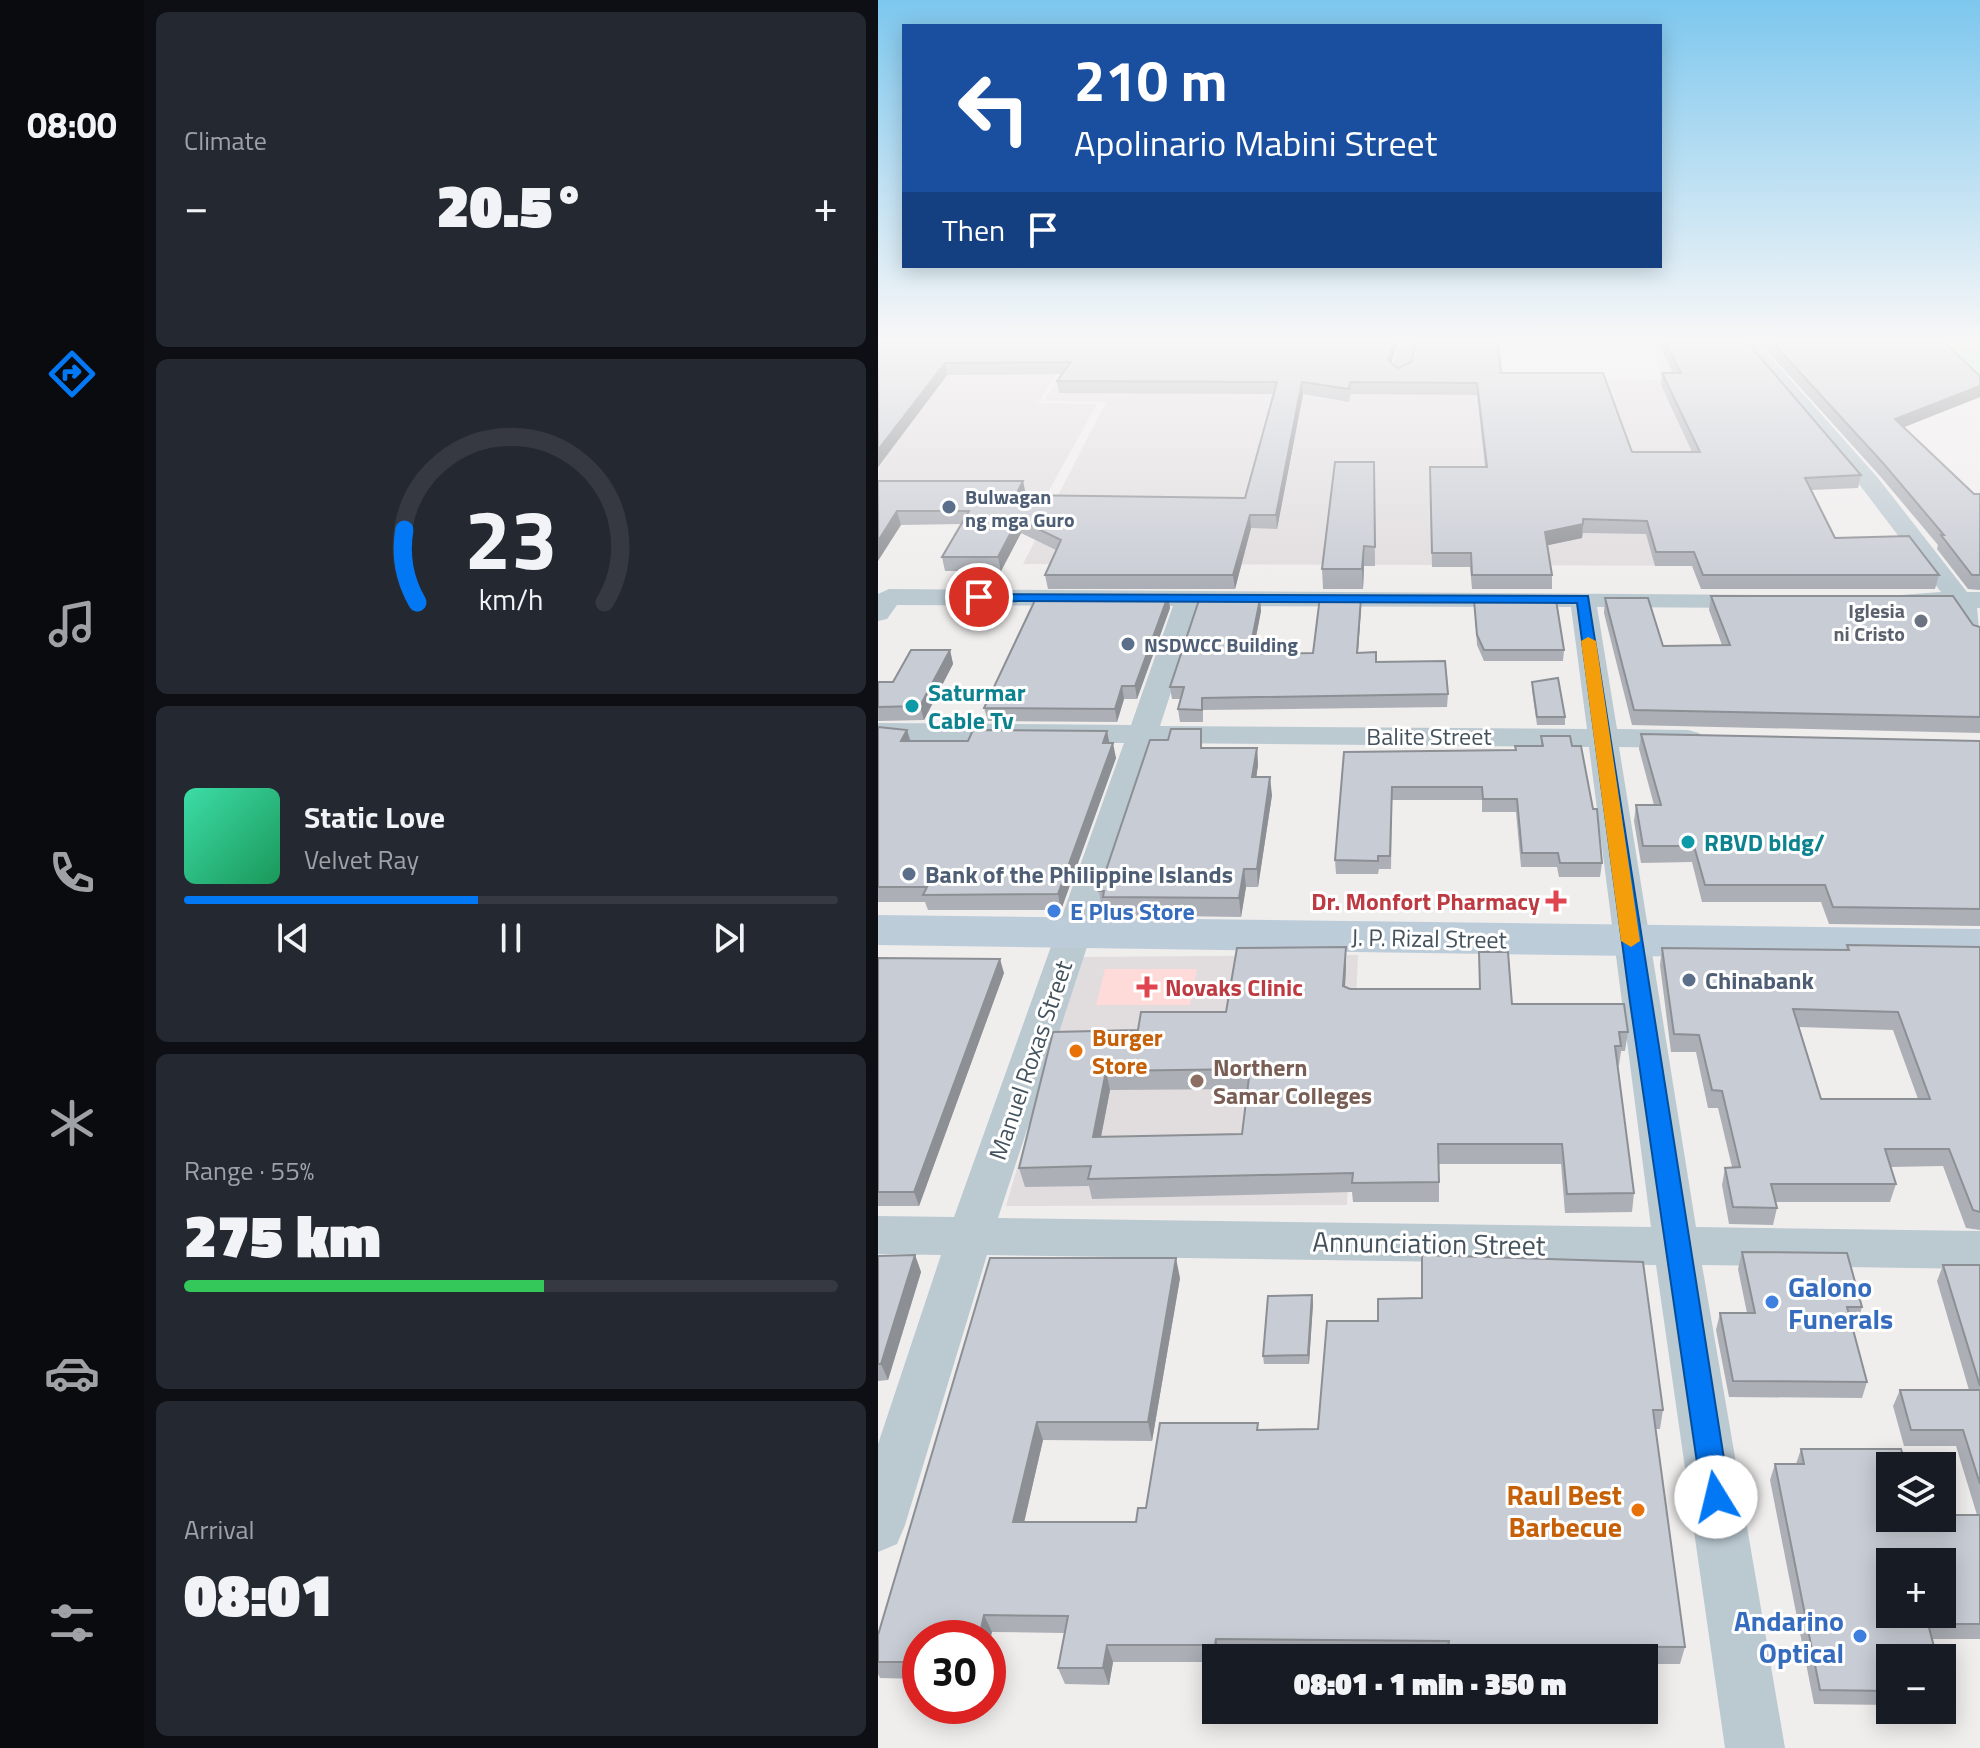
<!DOCTYPE html>
<html lang="en">
<head>
<meta charset="utf-8">
<style>
  :root { --surface:#171b24; --page:#242831; --text:#f1f3f6; --muted:#9ea1a6; --line:#363941; --accent:#0378f4 }
  body { margin:0; font-family:"Titillium Web",sans-serif; background:var(--page); color:var(--text); height:100vh; display:flex; flex-direction:column; font-size:30px; white-space:nowrap }
  * { box-sizing:border-box; margin:0 }
  p { font-size:26px; color:var(--muted) }
  .icon { flex:none; width:44px; height:44px; fill:none; stroke:currentColor; stroke-width:2; stroke-linecap:round; stroke-linejoin:round }
  .map { position:relative; flex:1; overflow:hidden }
  .sheet { display:flex; flex-direction:column; gap:12px; padding:12px; background:#0d0f14; width:734px }
  .sheet>* { flex:none }
  .banner { position:absolute; left:24px; top:24px; width:760px; height:244px; border-radius:0px; box-shadow:0 4px 20px #0003; background:#1a4fa0; color:#fff; overflow:hidden }
  .fabs { position:absolute; left:998px; top:1452px; display:grid; gap:16px }
  .fabs a { display:grid; place-items:center; width:80px; height:80px; border-radius:0px; background:var(--surface); box-shadow:0 4px 20px #0003; font-size:40px }
  .speed { position:absolute; left:24px; top:1620px; display:flex; gap:16px; font-size:40px; font-weight:700; text-align:center }
  .speed>* { display:grid; place-content:center; width:104px; height:104px; border-radius:50%; background:var(--surface); box-shadow:0 4px 20px #0003; line-height:1 }
  .speed .limit { border:12px solid #d22; background:#fff; color:#111 }
  .pin { position:absolute; display:grid; place-items:center; width:68px; height:68px; color:#fff; margin:-34px; border:4px solid #fff; border-radius:50%; box-shadow:0 2px 8px #0007 }
  .me { position:absolute; width:88px; margin:-44px; rotate:351deg; stroke-linejoin:round; filter:drop-shadow(0 0 6px #0008) }
  .turn { display:flex; align-items:center; gap:28px; height:168px; padding:0 40px; font-size:36px }
  .turn .icon { width:104px; height:104px; stroke-width:2.5 }
  .turn b { display:block; font-size:56px; line-height:68px }
  .then { display:flex; align-items:center; height:76px; padding:0 40px; background:#0003; gap:16px; font-size:30px }
  .big { font-size:60px; font-weight:800; line-height:1.1 }
  .sheet .widget { flex:1; display:flex; flex-direction:column; justify-content:center; gap:12px; min-width:0; padding:0 28px; border-radius:12px; background:var(--page) }
  .sheet .dial { align-items:center; gap:0 }
  .dial svg { height:208px; overflow:visible; fill:none; stroke:var(--line); stroke-width:7; stroke-linecap:round; text-anchor:middle }
  .dial text { fill:var(--text); stroke:none }
  .song { display:flex; align-items:center; gap:24px }
  .cover { width:96px; height:96px; border-radius:12px; background:linear-gradient(135deg,hsl(160 70% 55%),hsl(150 70% 35%)) }
  .played { height:8px; border-radius:4px; background:linear-gradient(90deg,var(--accent) 45%,var(--line) 45%) }
  .keys { display:flex; justify-content:space-around; direction:ltr }
  .heat { display:flex; justify-content:space-between; align-items:center; font-size:44px; direction:ltr }
  .charge { height:12px; border-radius:6px; background:linear-gradient(90deg,#34c759 55%,var(--line) 0) }
  .trip { position:absolute; left:324px; top:1644px; width:456px; height:80px; border-radius:0px; background:var(--surface); box-shadow:0 4px 20px #0003; font-weight:800; line-height:80px; text-align:center }
  main { display:flex; flex:1; min-height:0 }
  .tab-bar { display:flex; flex-direction:column; width:144px; justify-content:space-around; align-items:center; background:#090b0e; color:var(--muted) }
  .tab-bar .icon { width:56px; height:56px }
  .tab-bar .current { color:var(--accent) }
  .tab-bar b { font-size:36px; color:var(--text) }
  .map>svg:first-child { display:block }
</style>
</head>
<body>
<main>
<nav class="tab-bar">
<b>08:00</b>
<svg class="icon current" aria-label="directions" viewBox="0 0 24 24"><path d="M12 3l9 9-9 9-9-9zM9 14v-3h6M13 9l2 2-2 2"/></svg>
<svg class="icon" aria-label="music" viewBox="0 0 24 24"><path d="M9 18V5l10-2v13"/><circle cx="6" cy="18" r="3"/><circle cx="16" cy="16" r="3"/></svg>
<svg class="icon" aria-label="phone" viewBox="0 0 24 24"><path d="M5 4h4l2 5-3 2q2 4 5 5l2-3 5 2v4C11 20 4 13 5 4z"/></svg>
<svg class="icon" aria-label="climate" viewBox="0 0 24 24"><path d="M12 3v18M4 7l16 10M4 17L20 7"/></svg>
<svg class="icon" aria-label="car" viewBox="0 0 24 24"><path d="M5 17H2v-5l4-1 3-4h7l3 4 3 1v5h-3M9 17h6M6 11h13"/><circle cx="7" cy="17" r="2"/><circle cx="17" cy="17" r="2"/></svg>
<svg class="icon" aria-label="filters" viewBox="0 0 24 24"><path d="M4 7h16M4 17h16"/><circle cx="9" cy="7" r="2"/><circle cx="15" cy="17" r="2"/></svg>
</nav>
<section class="sheet">
<div class="widget"><p>Climate</p>
<div class="heat"><a>−</a><b class="big">20.5°</b><a>+</a></div>
</div>
<div class="widget dial"><svg viewBox="0 0 100 80">
<path d="M14 69A42 42 0 1 1 86 69"/>
<path d="M14 69A42 42 0 0 1 9 41" stroke="#0378f4"/>
<text x="50" y="56" font-size="32" font-weight="700">23</text>
<text x="50" y="72" font-size="11">km/h</text>
</svg></div>
<div class="widget">
<div class="song"><i class="cover"></i><div><b>Static Love</b><p>Velvet Ray</p></div></div>
<div class="played"></div>
<div class="keys"><svg class="icon" aria-label="previous" viewBox="0 0 24 24"><path d="M18 5L8 12l10 7zM5 5v14"/></svg><svg class="icon" aria-label="pause" viewBox="0 0 24 24"><path d="M8 5v14M16 5v14"/></svg><svg class="icon" aria-label="next" viewBox="0 0 24 24"><path d="M6 5l10 7-10 7zM19 5v14"/></svg></div>
</div>
<div class="widget"><p>Range · 55%</p><b class="big">275 km</b><div class="charge"></div></div>
<div class="widget"><p>Arrival</p><b class="big">08:01</b></div>
</section>
<div class="map">
<svg width="1102" height="1748" viewBox="0 0 1102 1748">
  <rect width="100%" height="100%" fill="#f0eded"/>
  <g fill="#e1dddf">
    <path d="M0 351 187 361 160 403 219 404 169 494 0 493Z"/>
    <path d="M776 351H825L944 566 145 564 228 402 166 401 183 374 787 380Z"/>
    <path d="M480 955 469 1205 128 1206 201 957Z"/>
  </g>
  <path fill="#fedad9" d="M227 969H319L312 1005H218Z"/>
  <path fill="#b5f4ca" d="M1052 343H1102V392Z"/>
  <g fill="none" stroke-linecap="round" stroke-linejoin="round">
    <g fill="#bbc9d1" fill-rule="evenodd">
      <path d="M522 343H540L531 371 522 377 513 371Z"/>
      <path d="M862 343H880L1000 478 1089 592H1102V608H1099L1102 640 1093 638 1073 608 1023 605 1019 600 1023 595 1063 592 984 488Z"/>
      <path d="M11 589 888 595 892 600 879 608 719 607 739 729 810 730 821 733 825 739 821 745 810 748 741 747 818 1227 1102 1231V1269L824 1265 907 1748H847L778 1265 109 1255 27 1525 19 1544 0 1552V1444L63 1255 0 1254V1216L76 1217 246 743 0 741V723L253 725 295 606 19 605 9 619 0 621V594ZM321 606 693 607 709 729 282 726ZM276 743 711 747 773 1227 120 1218Z"/>
    </g>
    <path fill="#bdccd9" fill-rule="evenodd" d="M0 915 1102 929V961L0 945Z"/>
  </g>
  <g fill="#acafb6" fill-rule="evenodd">
    <path d="M0 343H520L513 363 520 368 623 373 754 452H814L783 385 784 373H795L780 343H870L983 475 980 488 933 490 957 538 1061 575 1057 589H823L814 566H777L768 534 705 533 704 538 670 545 674 575V589H594L592 567H554L552 467H607L599 395 473 394 471 402 425 394 399 529 373 528 357 589H170L167 575 178 550 143 533 123 571H67L64 557 83 524 23 525 0 481 148 495 367 498 395 394 181 393 179 381 184 374 69 375 0 467Z"/>
    <path d="M882 343H1067L1102 397 1025 427 1096 494H1102V590L1090 589 1059 549 1060 545 1002 476Z"/>
    <path d="M496 462 497 566H486L485 589H445L444 569Z"/>
    <path d="M290 596 292 608 259 699H246L239 722 110 721 106 708Z"/>
    <path d="M833 596 1095 625 1102 627V733L754 725 726 613 727 598 785 646 844 645 831 610Z"/>
    <path d="M483 598 480 653 570 694 569 707 325 710V722H302L300 709 302 699H294L292 687 382 599 383 611 375 654 435 653Z"/>
    <path d="M596 600 686 650 685 661H606L599 645Z"/>
    <path d="M72 650 75 664 46 720 0 721V682H15Z"/>
    <path d="M654 682 687 717V725H659L654 690Z"/>
    <path d="M0 727 29 730 33 741 231 743 238 758 183 910H50L47 902H0Z"/>
    <path d="M763 734 1102 741V926L951 924 943 902H824L814 862 763 863 756 821 758 805H776L761 749Z"/>
    <path d="M663 736 724 863 722 877H681L679 867H643L638 812H604V800H514L513 869H501L500 874H458L457 860 466 752 637 750 663 746Z"/>
    <path d="M325 748H379L380 765 378 777 394 795 380 887H368L363 917 228 915 227 910H224L221 891Z"/>
    <path d="M969 945 1102 947V1230L1088 1228 1065 1166 1012 1167 1018 1184 1012 1202H898L899 1208 895 1225 851 1224 844 1185 847 1168 854 1167 840 1108H830L818 1052H793L782 965 784 948 968 950ZM921 1027 1015 1030 1040 1099H943Z"/>
    <path d="M468 947V966L467 987 472 989H601V952L634 1004 750 1032 747 1051H743L741 1065H740L756 1193 754 1212 687 1213 683 1164H561V1202H475L474 1192 214 1199 211 1186 147 1187 141 1168 260 1030 348 1012ZM370 1089 364 1134 223 1137 232 1090Z"/>
    <path d="M0 958 126 973 41 1206H0Z"/>
    <path d="M864 1252 984 1307 979 1324H974L989 1382 984 1398 851 1397 838 1330 842 1313H869L860 1269Z"/>
    <path d="M37 1255 43 1272 10 1380 0 1381V1256Z"/>
    <path d="M112 1258 302 1278 274 1441 165 1440 146 1522H258L268 1508 381 1430 440 1429 785 1410 782 1429H777L807 1647 802 1664H766V1658H533L342 1656V1658H338V1662H235L231 1685 187 1684 180 1668 186 1633 114 1632 42 1638V1679L2 1678 0 1674V1635Z"/>
    <path d="M1065 1265H1102V1639H1054L1012 1658V1705L936 1704 892 1480 897 1464H918L923 1449 1012 1518 1099 1515 1078 1446H1026L1015 1406 1022 1390H1091L1059 1281Z"/>
    <path d="M434 1295 435 1304 431 1364H386L385 1356Z"/>
  </g>
  <g fill="#8c8f94">
    <path d="M516 343H520L510 372V360Z"/>
    <path d="M67 363 69 375 0 467V450Z"/>
    <path d="M424 382 425 394 399 529 398 515Z"/>
    <path d="M1102 386V397L1014 432 1017 419Z"/>
    <path d="M145 481 148 495H138Z"/>
    <path d="M19 511 23 525 0 561V541Z"/>
    <path d="M372 515 373 528 357 589 355 575Z"/>
    <path d="M140 519 143 533 123 571 120 557Z"/>
    <path d="M705 524 704 538 666 546 667 532Z"/>
    <path d="M486 546V566L485 589 484 569Z"/>
    <path d="M290 596 292 608 259 699 257 686Z"/>
    <path d="M483 598V609L479 665V653Z"/>
    <path d="M382 599 383 611 372 666 371 654Z"/>
    <path d="M72 650 75 664 46 720 42 706Z"/>
    <path d="M244 686 246 699 239 722 237 709Z"/>
    <path d="M29 730 33 744 23 741Z"/>
    <path d="M229 731 232 746 225 743Z"/>
    <path d="M235 743 238 758 183 910 180 894Z"/>
    <path d="M379 748 380 765 376 795 374 777Z"/>
    <path d="M392 777 394 795 380 887 379 869Z"/>
    <path d="M366 869 368 887 363 917 361 898Z"/>
    <path d="M468 947V966L466 1005 465 986Z"/>
    <path d="M122 959 126 973 41 1206 36 1192Z"/>
    <path d="M228 1071 232 1090 219 1157 215 1137Z"/>
    <path d="M37 1255 43 1272 10 1380 3 1364Z"/>
    <path d="M298 1258 302 1278 274 1441 270 1422Z"/>
    <path d="M434 1295 435 1304 431 1364 430 1355Z"/>
    <path d="M159 1422 165 1440 142 1540 135 1522Z"/>
    <path d="M106 1615 114 1632 110 1651V1638H101Z"/>
    <path d="M338 1639 342 1656V1658H340L337 1645Z"/>
    <path d="M229 1645 235 1662 231 1685 225 1668Z"/>
  </g>
  <g fill="#c8ccd4" stroke="#8c8f94" stroke-width="2" fill-rule="evenodd">
    <path d="M0 343H516L510 360 520 368 533 362 538 343H620L623 373H725L754 452H822L784 373H803L787 343H870L983 475 927 478 957 538 1031 536 1061 575H825L816 552H778L769 521 705 519V524L667 532 674 575H594L593 553H554L552 467H609L599 383 472 382 471 389 424 382 398 515H372L355 575H167L183 540 140 519 120 557H64L91 511H19L0 541V481H145L138 495 367 498 399 382 179 381 193 362 67 363 0 450Z"/>
    <path d="M895 343H1067L1102 376V386L1017 419 1096 494H1102V575H1094L1063 535H1066L1005 463Z"/>
    <path d="M457 462H496L497 547 486 546 484 569H444Z"/>
    <path d="M159 596H290L257 686H244L237 709 106 708Z"/>
    <path d="M833 596H1075L1095 625 1102 627V717L756 710 727 598H770L785 646 852 645Z"/>
    <path d="M322 597 382 599 371 654 435 653 442 597 483 598 479 653 498 652V662L567 661 570 694 324 698V710L300 709 306 687H292Z"/>
    <path d="M596 600H678L686 650H606L599 635Z"/>
    <path d="M33 650H72L42 706 0 707V682H15Z"/>
    <path d="M680 678 687 717H659L654 682Z"/>
    <path d="M0 727 29 730 23 741H90L95 730 229 731 225 743H235L180 894 45 895 49 887H0Z"/>
    <path d="M293 729H323V748H379L374 777H392L379 869H366L361 898 225 897 226 891H221L272 740H290Z"/>
    <path d="M763 734 1102 741V909L955 907 947 885H827L816 846H765L758 805H783Z"/>
    <path d="M663 736H692L694 746H703L715 809H719L724 863H682L680 853H644L639 799H605L604 787H514L512 856H500V861L457 860 466 752 638 750 637 746H665Z"/>
    <path d="M969 945 1102 947V1212L1095 1210 1071 1149H1007L1018 1184H893L899 1208 855 1207 847 1168 862 1167 844 1091 834 1090 821 1035 796 1034 784 948 971 950ZM915 1009 1020 1012 1052 1099H943Z"/>
    <path d="M468 947 465 986 472 989H602L601 952H630L634 1004H746L750 1032H741L743 1046H737L756 1193 689 1194 684 1144H560L561 1182 474 1183 475 1173 210 1179 213 1166 141 1168 175 1032 260 1030 263 1012H348L359 948ZM372 1069 364 1134 215 1137 228 1071Z"/>
    <path d="M0 958 122 959 36 1192H0Z"/>
    <path d="M864 1252 969 1253 984 1307H969L989 1382 855 1381 842 1313H877Z"/>
    <path d="M37 1255 3 1364H0V1256Z"/>
    <path d="M544 1255 765 1262 785 1410H775L807 1647 570 1646 571 1641 338 1639 337 1645H229L225 1668H180L190 1616 106 1615 101 1638H42V1662H0V1635L112 1258H298L270 1422H159L135 1522H258L260 1508H268L282 1423H380L379 1430 440 1429 449 1321H500V1299L544 1298Z"/>
    <path d="M1065 1265H1102V1386Z"/>
    <path d="M434 1295 430 1355 385 1356 390 1296Z"/>
    <path d="M1022 1390H1102V1484L1085 1430H1033Z"/>
    <path d="M923 1449H1023L1028 1466H1012V1518H1064V1515H1102V1624H1050L1059 1658H1012V1691L942 1690 897 1464H926ZM1012 1562H1064V1614H1012Z"/>
    <path d="M1064 1676 1068 1692H1064Z"/>
  </g>
  <linearGradient id="sky" x2="0" y2="1"><stop stop-color="#7dc7ee"/><stop offset="0.58" stop-color="#f8f7f7"/><stop offset="1" stop-color="#f8f7f7" stop-opacity="0"/></linearGradient>
  <rect width="1102" height="587" fill="url(#sky)"/>
  <path fill="#0378f4" stroke="#024e9f" stroke-width="2" d="M96 594 710 596 852 1497 848 1507 838 1511 828 1507 824 1497 752 1002 699 603 101 601 94 597Z"/>
  <path fill="#f59e0b" d="M710 637 718 641 762 941 753 947 743 941 703 641Z"/>
  <g fill="#5c6f8a" stroke="#fff" stroke-width="3">
    <circle cx="71" cy="507" r="8"/>
    <circle cx="250" cy="644" r="8"/>
    <circle cx="31" cy="874" r="8"/>
    <circle cx="811" cy="980" r="8"/>
  </g>
  <circle fill="#6b7280" stroke="#fff" stroke-width="3" cx="1043" cy="621" r="8"/>
  <g fill="#0f9aa8" stroke="#fff" stroke-width="3">
    <circle cx="34" cy="706" r="8"/>
    <circle cx="810" cy="842" r="8"/>
  </g>
  <g fill="#e0444e" stroke="#fff" stroke-width="3">
    <path d="M674 889h8v8h8v8h-8v8h-8v-8h-8v-8h8z"/>
    <path d="M265 975h8v8h8v8h-8v8h-8v-8h-8v-8h8z"/>
  </g>
  <g fill="#3f7fe0" stroke="#fff" stroke-width="3">
    <circle cx="176" cy="911" r="8"/>
    <circle cx="894" cy="1302" r="8"/>
    <circle cx="982" cy="1636" r="8"/>
  </g>
  <g fill="#e8710a" stroke="#fff" stroke-width="3">
    <circle cx="198" cy="1051" r="8"/>
    <circle cx="760" cy="1510" r="8"/>
  </g>
  <circle fill="#8d6e63" stroke="#fff" stroke-width="3" cx="319" cy="1081" r="8"/>
  <g text-anchor="middle" dominant-baseline="central" stroke-width="6" stroke-linejoin="round" paint-order="stroke">
    <g font-size="20" font-weight="bold" fill="#4e5e75" stroke="#fff" text-anchor="start">
      <text x="87" y="496">Bulwagan<tspan x="87" dy="23">ng mga Guro</tspan></text>
      <text x="266" y="644">NSDWCC Building</text>
    </g>
    <g font-size="20" font-weight="bold" fill="#5b616d" stroke="#fff" text-anchor="end">
      <text x="1027" y="610">Iglesia<tspan x="1027" dy="23">ni Cristo</tspan></text>
    </g>
    <g font-size="24" font-weight="bold" fill="#0d838f" stroke="#fff" text-anchor="start">
      <text x="50" y="692">Saturmar<tspan x="50" dy="28">Cable Tv</tspan></text>
      <text x="826" y="842">RBVD bldg/</text>
    </g>
    <g font-size="24" fill="#43525d" stroke="#fff">
      <text x="551" y="736">Balite Street</text>
      <text transform="translate(551 938) rotate(1)">J. P. Rizal Street</text>
      <text transform="translate(152 1060) rotate(-71)">Manuel Roxas Street</text>
    </g>
    <g font-size="24" font-weight="bold" fill="#4e5e75" stroke="#fff" text-anchor="start">
      <text x="47" y="874">Bank of the Philippine Islands</text>
      <text x="827" y="980">Chinabank</text>
    </g>
    <g font-size="24" font-weight="bold" fill="#be3a42" stroke="#fff" text-anchor="end">
      <text x="662" y="901">Dr. Monfort Pharmacy</text>
      <text x="287" y="987" text-anchor="start">Novaks Clinic</text>
    </g>
    <g font-size="24" font-weight="bold" fill="#366cbe" stroke="#fff" text-anchor="start">
      <text x="192" y="911">E Plus Store</text>
    </g>
    <g font-size="24" font-weight="bold" fill="#c56008" stroke="#fff" text-anchor="start">
      <text x="214" y="1037">Burger<tspan x="214" dy="28">Store</tspan></text>
    </g>
    <g font-size="24" font-weight="bold" fill="#785e54" stroke="#fff" text-anchor="start">
      <text x="335" y="1067">Northern<tspan x="335" dy="28">Samar Colleges</tspan></text>
    </g>
    <g font-size="28" fill="#43525d" stroke="#fff">
      <text transform="translate(551 1243) rotate(1)">Annunciation Street</text>
    </g>
    <g font-size="28" font-weight="bold" fill="#366cbe" stroke="#fff" text-anchor="start">
      <text x="910" y="1286">Galono<tspan x="910" dy="32">Funerals</tspan></text>
      <text x="966" y="1620" text-anchor="end">Andarino<tspan x="966" dy="32">Optical</tspan></text>
    </g>
    <g font-size="28" font-weight="bold" fill="#c56008" stroke="#fff" text-anchor="end">
      <text x="744" y="1494">Raul Best<tspan x="744" dy="32">Barbecue</tspan></text>
    </g>
  </g>
</svg>
<div class="fabs">
<a><svg class="icon" aria-label="layers" viewBox="0 0 24 24"><path d="M12 4l9 5-9 5-9-5zM3 14l9 5 9-5"/></svg></a>
<a>+</a>
<a>−</a>
</div>
<div class="speed"><div class="limit">30</div></div>
<div class="pin" style="left:101px;top:597px;background:#d93025"><svg class="icon" aria-label="arrive" viewBox="0 0 24 24"><path d="M6 21V4h12l-3 4 3 4H6"/></svg></div>
<svg class="me" style="left:838px;top:1497px" viewBox="-20 -20 40 40"><circle r="19" fill="#fff"/><path d="M0-13L10 11 0 6-10 11z" fill="#0378f4"/></svg>
<div class="trip">08:01 · 1 min · 350 m</div>
<div class="banner">
<div class="turn"><svg class="icon" aria-label="left" viewBox="0 0 24 24"><path d="M17 20v-9H6M10 6l-5 5 5 5"/></svg><div><b>210 m</b>Apolinario Mabini Street</div></div>
<div class="then">Then<svg class="icon" aria-label="arrive" viewBox="0 0 24 24"><path d="M6 21V4h12l-3 4 3 4H6"/></svg></div>
</div>
</div>
</main>
</body>
</html>
